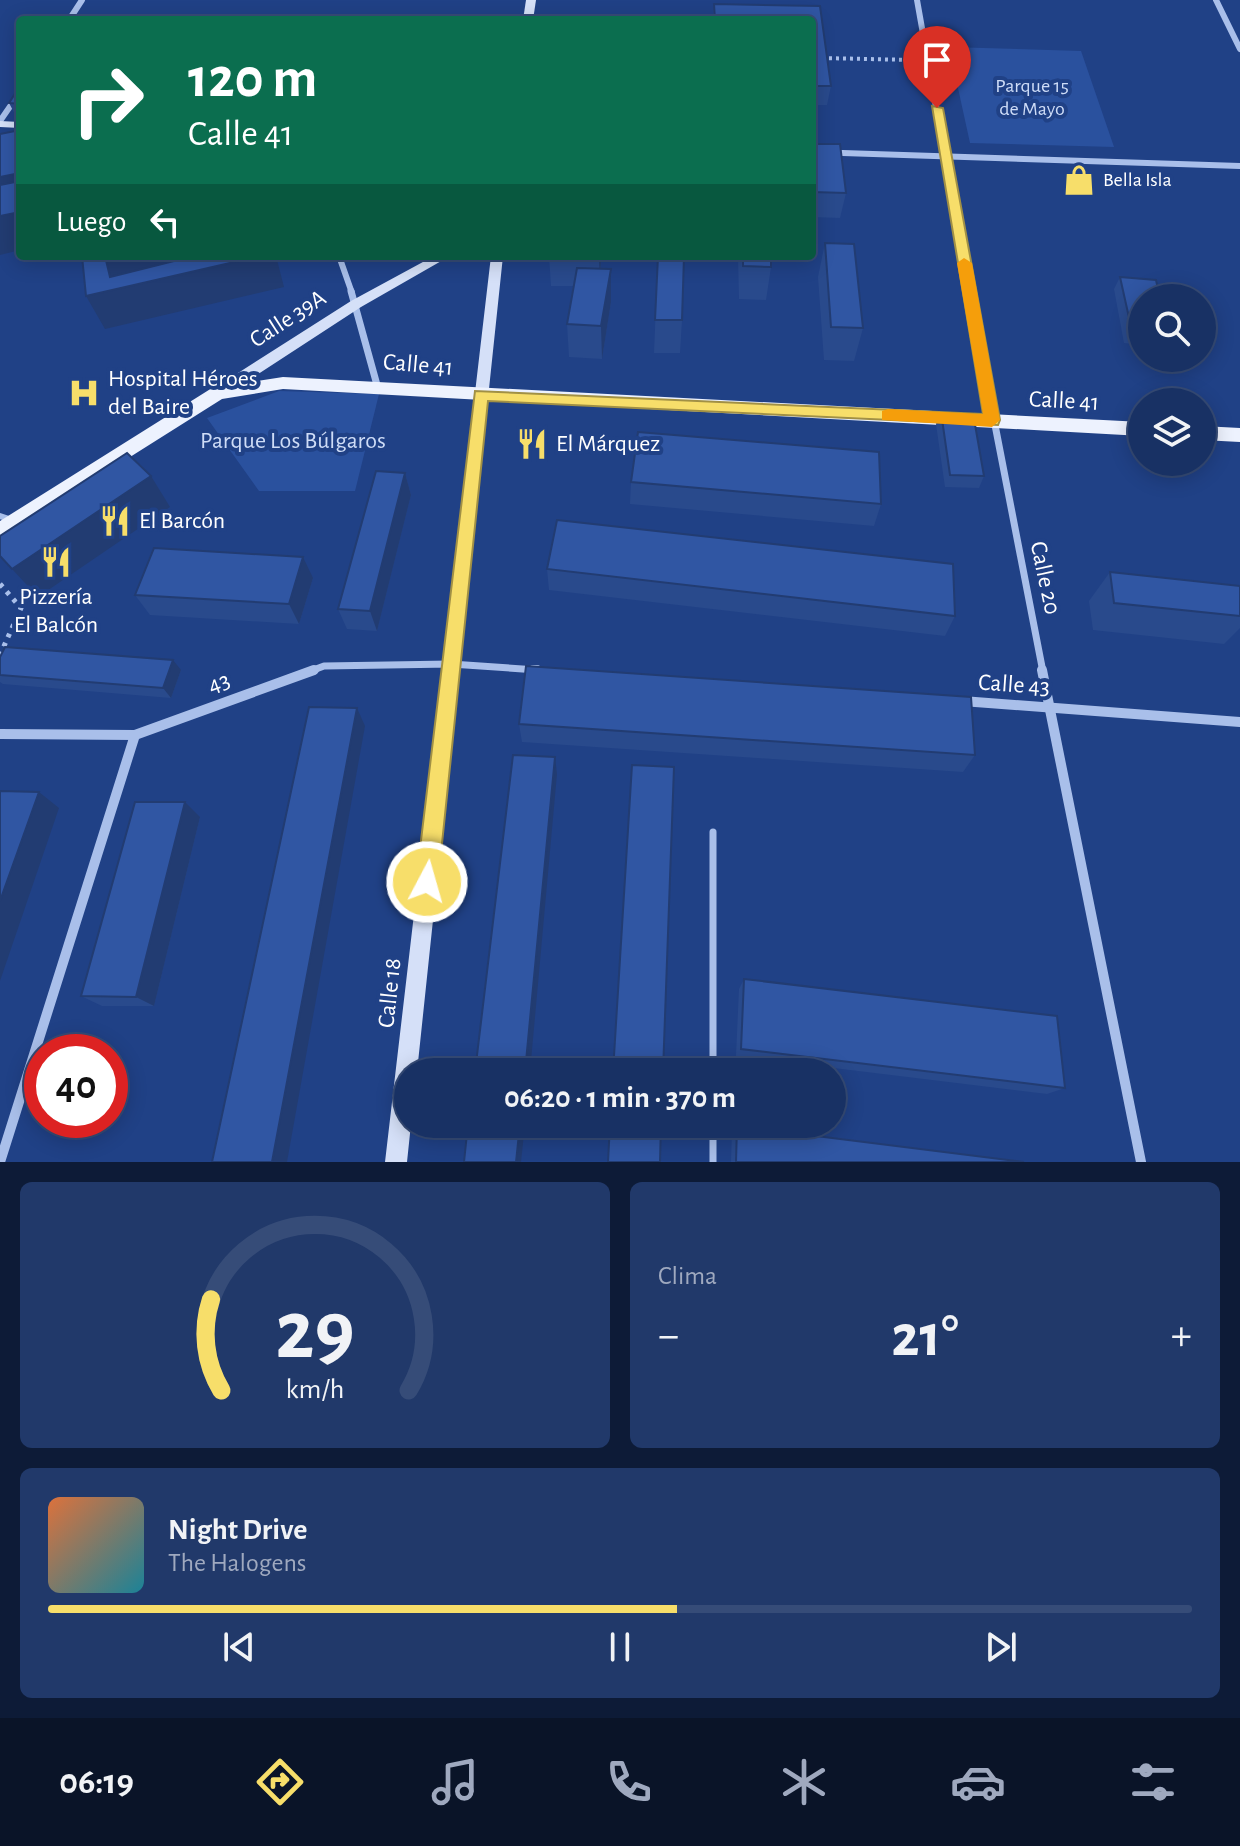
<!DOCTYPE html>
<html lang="es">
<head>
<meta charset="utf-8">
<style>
  :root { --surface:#183164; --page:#21396a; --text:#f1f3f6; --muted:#9fa9bf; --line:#364c78; --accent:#f7de6a }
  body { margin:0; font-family:"Alegreya Sans",sans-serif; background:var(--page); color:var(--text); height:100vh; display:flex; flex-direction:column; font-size:30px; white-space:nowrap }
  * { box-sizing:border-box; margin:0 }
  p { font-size:26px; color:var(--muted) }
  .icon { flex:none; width:44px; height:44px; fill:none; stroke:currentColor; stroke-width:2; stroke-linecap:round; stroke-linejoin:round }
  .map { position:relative; height:1162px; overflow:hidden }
  .sheet { display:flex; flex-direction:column; gap:20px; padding:20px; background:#0d1b37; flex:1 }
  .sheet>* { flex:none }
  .banner { position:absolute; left:16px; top:16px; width:800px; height:244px; border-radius:8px; box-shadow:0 4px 20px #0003,0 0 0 2px var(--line); background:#0b6e4f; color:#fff; overflow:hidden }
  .tools { position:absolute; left:1128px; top:284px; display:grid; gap:16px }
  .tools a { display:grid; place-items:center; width:88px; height:88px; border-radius:50%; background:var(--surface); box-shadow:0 4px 20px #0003,0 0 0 2px var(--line); font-size:40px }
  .speed { position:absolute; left:24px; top:1034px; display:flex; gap:16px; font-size:40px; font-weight:700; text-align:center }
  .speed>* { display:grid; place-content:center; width:104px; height:104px; border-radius:50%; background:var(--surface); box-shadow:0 4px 20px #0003,0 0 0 2px var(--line); line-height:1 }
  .speed .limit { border:12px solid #d22; background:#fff; color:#111 }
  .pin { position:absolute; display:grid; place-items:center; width:68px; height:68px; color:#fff; margin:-82px -34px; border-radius:50% 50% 50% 0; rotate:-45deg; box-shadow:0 0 8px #0007 }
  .pin .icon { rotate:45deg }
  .me { position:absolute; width:88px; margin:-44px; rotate:6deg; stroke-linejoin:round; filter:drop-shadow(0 0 6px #0008) }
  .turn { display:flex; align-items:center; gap:28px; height:168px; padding:0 40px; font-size:36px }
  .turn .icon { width:104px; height:104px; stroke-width:2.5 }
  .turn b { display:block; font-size:56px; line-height:68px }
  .then { display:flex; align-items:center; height:76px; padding:0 40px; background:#0003; gap:16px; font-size:30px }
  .big { font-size:60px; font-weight:700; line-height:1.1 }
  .sheet .tile { flex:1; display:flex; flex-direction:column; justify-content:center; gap:12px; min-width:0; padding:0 28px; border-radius:12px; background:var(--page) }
  .sheet .dial { align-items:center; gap:0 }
  .dial svg { height:208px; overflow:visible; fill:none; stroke:var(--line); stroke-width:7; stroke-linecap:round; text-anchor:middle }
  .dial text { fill:var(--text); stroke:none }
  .song { display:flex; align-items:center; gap:24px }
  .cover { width:96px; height:96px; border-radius:12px; background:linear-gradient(135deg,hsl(20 70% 55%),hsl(190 70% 35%)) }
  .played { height:8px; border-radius:4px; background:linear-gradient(90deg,var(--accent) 55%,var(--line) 55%) }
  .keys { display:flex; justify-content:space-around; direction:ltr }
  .heat { display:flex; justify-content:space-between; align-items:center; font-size:44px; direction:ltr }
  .sheet .tiles { flex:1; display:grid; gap:20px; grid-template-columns:1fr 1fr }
  .tile:last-child { grid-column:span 2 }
  .trip { position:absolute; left:394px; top:1058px; width:452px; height:80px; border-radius:40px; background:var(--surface); box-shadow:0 4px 20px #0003,0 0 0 2px var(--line); font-weight:700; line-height:80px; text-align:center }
  .dock { display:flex; height:128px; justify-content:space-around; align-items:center; background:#0a1428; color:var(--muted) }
  .dock .icon { width:56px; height:56px }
  .dock .on { color:var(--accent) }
  .dock b { font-size:36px; color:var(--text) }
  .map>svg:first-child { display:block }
</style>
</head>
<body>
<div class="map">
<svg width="1240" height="1162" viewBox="0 0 1240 1162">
  <rect width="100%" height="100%" fill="#204186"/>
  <g fill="#2a519e">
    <path d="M949 47 1081 51 1114 147 970 143Z"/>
    <path d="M279 391 379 394 355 491H259L207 418Z"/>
  </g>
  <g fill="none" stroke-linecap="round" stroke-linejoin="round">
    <path stroke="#a9bfea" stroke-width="4" stroke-dasharray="3 4" stroke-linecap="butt" d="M822 58 912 60"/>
    <path stroke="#a9bfea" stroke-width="5" stroke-dasharray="4 6" stroke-linecap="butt" d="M0 584 21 608 0 655"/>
    <path stroke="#a9bfea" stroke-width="6" d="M0 516 12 520"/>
    <g stroke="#a9bfea" stroke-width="7">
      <path d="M713 832V1072"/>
      <path d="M713 1124V1162"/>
    </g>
    <g stroke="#a9bfea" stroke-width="6">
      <path d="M917 0 969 293"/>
      <path d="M1216 0 1240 49"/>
      <path d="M69 20 82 0"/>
      <path d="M0 121 20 92"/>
      <path d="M812 152 1240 166"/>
      <path d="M339 256 352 293"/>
    </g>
    <g stroke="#a9bfea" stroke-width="7">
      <path d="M351 291 377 385"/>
      <path d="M969 291 1043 672"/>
      <path d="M308 672 324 666 451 664 537 670"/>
    </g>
    <g stroke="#a9bfea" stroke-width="10">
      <path d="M533 670H537"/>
      <path d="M1042 670 1141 1162"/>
      <path d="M962 701 1240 722"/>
      <path d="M0 734 135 735 314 670"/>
      <path d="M0 1162 135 735"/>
    </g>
    <g fill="#d5e0f8" fill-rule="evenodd">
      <path d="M526 0H536L533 20H523Z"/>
      <path d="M0 121 20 122V128L0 127Z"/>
      <path d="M434 256H450L361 307 223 397H213L211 393 213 389 351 301Z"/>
      <path d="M491 256H503L417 1072H408V1124H411L407 1162H385Z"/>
    </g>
    <g fill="#edf2fe" fill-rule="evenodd">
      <path d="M283 377 1142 422V436L283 389 222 399 0 539V521L212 388Z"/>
      <path d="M1202 426 1240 428V442L1202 440Z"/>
    </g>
  </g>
  <g fill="#294a8c">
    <path d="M714 4 820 6 831 86 827 105H812V20H713Z"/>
    <path d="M20 86V116H16L9 103Z"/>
    <path d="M812 144 846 193 840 218 812 217Z"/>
    <path d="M825 243 863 328 854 361 824 360 818 277Z"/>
    <path d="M549 256H601V268L611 302 602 359 569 357 567 324 573 286H551Z"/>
    <path d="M658 256 682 320 680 353H654Z"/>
    <path d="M738 256H771V267L766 300 739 299Z"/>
    <path d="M1120 277 1142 298V345L1124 343 1114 289Z"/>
    <path d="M941 412 984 476 979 488 945 487 936 424Z"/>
    <path d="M405 473 411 495 377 631 347 629 338 609Z"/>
    <path d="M631 482 881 504 874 526 630 504Z"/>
    <path d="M547 569 955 616 945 636 549 590Z"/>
    <path d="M1110 572 1240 586V628L1224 644 1093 630 1089 601Z"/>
    <path d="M313 578 299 624 150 615 135 595Z"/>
    <path d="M0 657 181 670 171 698 3 684 0 682Z"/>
    <path d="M519 724 975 755 963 772 522 742Z"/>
    <path d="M200 817 154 1006H102L81 996Z"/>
    <path d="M744 979 1065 1088 1047 1094 736 1056 739 989Z"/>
    <path d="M737 1126 1024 1162H731L732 1131Z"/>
  </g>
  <g fill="#223c72">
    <path d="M20 173V211L0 190V177Z"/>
    <path d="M20 212V250L0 255V216Z"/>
    <path d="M105 256H276L284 287 105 329 86 296 110 277Z"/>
    <path d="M599 256H601L600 287Z"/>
    <path d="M611 269V302L602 359 601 326Z"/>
    <path d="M405 473 411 495 377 631 370 611Z"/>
    <path d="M151 476 170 507 38 597 12 569Z"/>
    <path d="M303 557 313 578 299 624 289 604Z"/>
    <path d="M173 660 181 670 171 698 163 688Z"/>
    <path d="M357 708 365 726 287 1162H272Z"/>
    <path d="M555 757 557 774 530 1072H525Z"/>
    <path d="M39 792 59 808 0 981V901Z"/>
    <path d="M185 802 200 817 154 1006 136 997Z"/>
    <path d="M520 1124H525L521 1162H516Z"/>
  </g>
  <g fill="#3056a3" stroke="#223c72" stroke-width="2">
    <path d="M714 4 820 6 831 86H812V20H715Z"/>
    <path d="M20 86V104L9 103Z"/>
    <path d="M20 130V173L0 177V134Z"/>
    <path d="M812 144H840L846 193 812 192Z"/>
    <path d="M20 181V212L0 216V185Z"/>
    <path d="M825 243 854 244 863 328 831 327Z"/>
    <path d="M82 256H105L110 277 194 256H261L86 296Z"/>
    <path d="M658 256H684L682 320H655Z"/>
    <path d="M743 256H771V267L743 266Z"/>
    <path d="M577 268 611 269 601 326 567 324Z"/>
    <path d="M1120 277 1156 280 1160 298H1142V332L1132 331Z"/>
    <path d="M941 412 973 413 984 476 950 475Z"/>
    <path d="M638 432 879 452 881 504 631 482Z"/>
    <path d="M127 453 151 476 12 569 0 556V536Z"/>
    <path d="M376 471 405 473 370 611 338 609Z"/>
    <path d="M557 520 953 564 955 616 547 569Z"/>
    <path d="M154 548 303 557 289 604 135 595Z"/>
    <path d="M1110 572 1240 586V616L1114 603Z"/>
    <path d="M5 647 173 660 163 688 0 675V657Z"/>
    <path d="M526 666 971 697 975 755 519 724Z"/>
    <path d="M309 707 357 708 272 1162H212Z"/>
    <path d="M513 755 555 757 525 1072H475Z"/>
    <path d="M632 765 674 767 663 1072H613Z"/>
    <path d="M0 791 39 792 0 901Z"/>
    <path d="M135 802H185L136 997 81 996Z"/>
    <path d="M744 979 1057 1016 1065 1088 741 1049Z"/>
    <path d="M468 1124H520L516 1162H464Z"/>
    <path d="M610 1124H661L660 1162H608Z"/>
    <path d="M737 1126 1024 1162H736Z"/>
  </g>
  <path fill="#f7de6a" stroke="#a19045" stroke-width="2" d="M932 106 943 108 1000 420 998 425 488 401 438 882 434 889 427 893 419 889 416 882 475 391 983 414Z"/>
  <path fill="#f59e0b" d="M964 258 972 263 1000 420 992 427 882 420V411L888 409 983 414 957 263Z"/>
  <defs>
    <symbol id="shop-bare" viewBox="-9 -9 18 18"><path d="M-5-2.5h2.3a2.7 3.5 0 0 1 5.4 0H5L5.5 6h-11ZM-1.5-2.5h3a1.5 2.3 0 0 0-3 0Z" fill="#f7de6a" stroke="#204186" stroke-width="2.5" paint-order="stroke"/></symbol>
    <symbol id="hospital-bare" viewBox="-9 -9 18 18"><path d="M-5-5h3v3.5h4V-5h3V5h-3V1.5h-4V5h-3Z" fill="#f7de6a" stroke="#204186" stroke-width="2.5" paint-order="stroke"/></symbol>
    <symbol id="restaurant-bare" viewBox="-9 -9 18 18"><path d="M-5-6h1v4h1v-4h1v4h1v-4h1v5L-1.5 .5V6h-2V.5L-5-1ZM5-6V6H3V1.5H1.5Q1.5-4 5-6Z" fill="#f7de6a" stroke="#204186" stroke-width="2.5" paint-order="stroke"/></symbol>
  </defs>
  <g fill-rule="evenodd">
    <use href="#shop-bare" x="1057" y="158" width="44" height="44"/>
    <use href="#hospital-bare" x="62" y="371" width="44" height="44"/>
    <use href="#restaurant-bare" x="510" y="422" width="44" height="44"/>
    <use href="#restaurant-bare" x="93" y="499" width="44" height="44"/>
    <use href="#restaurant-bare" x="34" y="540" width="44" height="44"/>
  </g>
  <g text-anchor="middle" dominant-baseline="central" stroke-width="8" stroke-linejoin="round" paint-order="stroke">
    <g font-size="20" fill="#cedcf7" stroke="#204186">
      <text x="1032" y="86">Parque 15<tspan x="1032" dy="23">de Mayo</tspan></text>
    </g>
    <g font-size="20" fill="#fff" stroke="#204186" text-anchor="start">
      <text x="1103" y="180">Bella Isla</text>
    </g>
    <g font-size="24" fill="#fff" stroke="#204186">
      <text transform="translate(288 319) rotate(-33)">Calle 39A</text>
      <text transform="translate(418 365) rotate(5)">Calle 41</text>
      <text transform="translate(1064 401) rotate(3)">Calle 41</text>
      <text transform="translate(1045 578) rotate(78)">Calle 20</text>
      <text transform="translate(219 683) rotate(-20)">43</text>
      <text transform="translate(1014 685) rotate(4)">Calle 43</text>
      <text transform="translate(390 993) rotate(-84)">Calle 18</text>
    </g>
    <g font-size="24" fill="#fff" stroke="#204186" text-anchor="start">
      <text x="108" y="379">Hospital Héroes<tspan x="108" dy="28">del Baire</tspan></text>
      <text x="556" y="444">El Márquez</text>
      <text x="139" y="521">El Barcón</text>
      <text x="56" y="597" text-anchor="middle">Pizzería<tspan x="56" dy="28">El Balcón</tspan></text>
    </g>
    <g font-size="24" fill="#cedcf7" stroke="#204186">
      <text x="293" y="441">Parque Los Búlgaros</text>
    </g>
  </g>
</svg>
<div class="tools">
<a><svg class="icon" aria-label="search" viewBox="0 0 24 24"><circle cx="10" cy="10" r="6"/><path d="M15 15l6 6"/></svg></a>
<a><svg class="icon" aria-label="layers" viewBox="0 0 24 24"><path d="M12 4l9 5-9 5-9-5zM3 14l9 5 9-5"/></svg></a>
</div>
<div class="speed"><div class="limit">40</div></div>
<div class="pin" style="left:937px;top:108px;background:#d93025"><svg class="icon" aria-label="arrive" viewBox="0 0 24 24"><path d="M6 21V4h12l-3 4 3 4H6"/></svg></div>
<svg class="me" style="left:427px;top:882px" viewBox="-20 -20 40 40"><circle r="17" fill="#f7de6a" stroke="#fff" stroke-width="3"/><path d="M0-11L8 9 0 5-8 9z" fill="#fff"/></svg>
<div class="trip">06:20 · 1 min · 370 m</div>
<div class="banner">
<div class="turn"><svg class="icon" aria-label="right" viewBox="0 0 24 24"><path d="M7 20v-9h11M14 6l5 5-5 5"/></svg><div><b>120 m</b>Calle 41</div></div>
<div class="then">Luego<svg class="icon" aria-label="left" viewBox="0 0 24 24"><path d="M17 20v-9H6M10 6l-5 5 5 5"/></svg></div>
</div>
</div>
<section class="sheet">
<div class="tiles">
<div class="tile dial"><svg viewBox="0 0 100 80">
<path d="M14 69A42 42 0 1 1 86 69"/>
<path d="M14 69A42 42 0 0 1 10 34" stroke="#f7de6a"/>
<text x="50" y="56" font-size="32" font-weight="700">29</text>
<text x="50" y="72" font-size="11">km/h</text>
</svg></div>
<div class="tile"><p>Clima</p>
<div class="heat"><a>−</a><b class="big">21°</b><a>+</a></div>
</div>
<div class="tile">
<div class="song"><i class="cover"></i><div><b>Night Drive</b><p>The Halogens</p></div></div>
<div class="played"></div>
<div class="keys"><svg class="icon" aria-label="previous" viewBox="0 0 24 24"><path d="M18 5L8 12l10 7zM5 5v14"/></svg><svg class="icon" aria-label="pause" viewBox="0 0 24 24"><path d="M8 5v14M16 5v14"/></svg><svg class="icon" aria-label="next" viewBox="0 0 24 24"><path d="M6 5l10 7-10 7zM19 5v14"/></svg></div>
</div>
</div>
</section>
<nav class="dock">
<b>06:19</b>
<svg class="icon on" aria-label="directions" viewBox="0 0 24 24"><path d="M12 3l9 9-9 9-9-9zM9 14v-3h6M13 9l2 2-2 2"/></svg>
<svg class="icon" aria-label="music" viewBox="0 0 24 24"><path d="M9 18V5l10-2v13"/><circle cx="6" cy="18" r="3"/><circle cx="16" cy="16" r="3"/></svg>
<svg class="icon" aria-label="phone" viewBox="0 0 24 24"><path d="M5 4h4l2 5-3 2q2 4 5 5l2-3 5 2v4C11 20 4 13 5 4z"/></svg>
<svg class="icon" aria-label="climate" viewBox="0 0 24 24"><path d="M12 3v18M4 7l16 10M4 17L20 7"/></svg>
<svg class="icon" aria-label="car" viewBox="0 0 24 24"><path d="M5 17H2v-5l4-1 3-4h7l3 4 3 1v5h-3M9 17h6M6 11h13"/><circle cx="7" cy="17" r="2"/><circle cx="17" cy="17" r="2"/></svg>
<svg class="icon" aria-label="filters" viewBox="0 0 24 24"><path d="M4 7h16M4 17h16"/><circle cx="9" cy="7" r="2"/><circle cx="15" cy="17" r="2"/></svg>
</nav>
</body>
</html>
